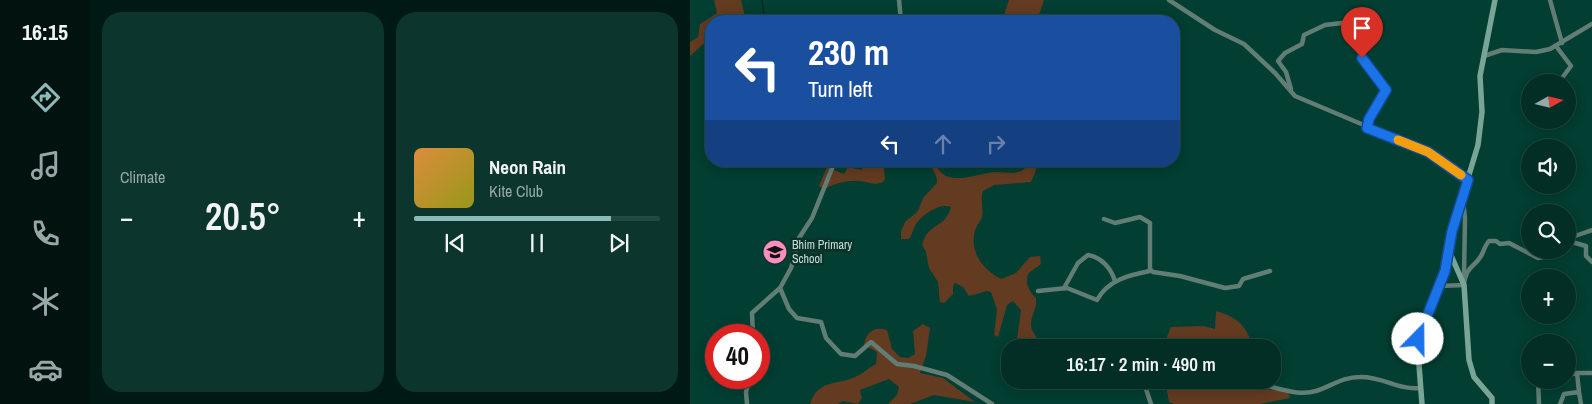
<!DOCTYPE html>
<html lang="en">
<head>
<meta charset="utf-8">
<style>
  :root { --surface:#022e25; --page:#0c362d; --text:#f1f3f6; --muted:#96a8a7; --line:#234a42; --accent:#8bbbb9 }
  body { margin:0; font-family:"Archivo Narrow",sans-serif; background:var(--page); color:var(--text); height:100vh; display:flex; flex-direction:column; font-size:19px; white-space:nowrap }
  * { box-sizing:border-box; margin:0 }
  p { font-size:16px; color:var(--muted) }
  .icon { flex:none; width:28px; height:28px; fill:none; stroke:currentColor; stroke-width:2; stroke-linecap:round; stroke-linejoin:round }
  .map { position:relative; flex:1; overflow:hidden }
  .sheet { display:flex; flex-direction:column; gap:12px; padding:12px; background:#011914; width:600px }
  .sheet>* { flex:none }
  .hud { position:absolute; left:15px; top:15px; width:475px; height:152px; border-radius:20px; box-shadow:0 2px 12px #0003,0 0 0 1px var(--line); background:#1a4fa0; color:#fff; overflow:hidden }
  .needle { width:32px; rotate:82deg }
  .tools { position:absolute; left:831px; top:74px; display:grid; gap:10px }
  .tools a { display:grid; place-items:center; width:55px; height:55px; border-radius:50%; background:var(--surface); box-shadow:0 2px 12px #0003,0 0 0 1px var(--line); font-size:25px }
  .speed { position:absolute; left:15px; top:324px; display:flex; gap:10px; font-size:25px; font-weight:700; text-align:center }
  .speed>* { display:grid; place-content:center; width:65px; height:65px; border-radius:50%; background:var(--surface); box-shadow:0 2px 12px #0003,0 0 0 1px var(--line); line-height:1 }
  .speed .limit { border:8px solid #d22; background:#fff; color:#111 }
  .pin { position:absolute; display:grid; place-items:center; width:42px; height:42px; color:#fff; margin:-51px -21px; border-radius:50% 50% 50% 0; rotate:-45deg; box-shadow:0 0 5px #0007 }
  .pin .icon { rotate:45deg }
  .me { position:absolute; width:55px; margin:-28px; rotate:22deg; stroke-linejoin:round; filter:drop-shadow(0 0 4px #0008) }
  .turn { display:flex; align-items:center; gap:18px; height:105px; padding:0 20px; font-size:22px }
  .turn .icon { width:65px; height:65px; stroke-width:2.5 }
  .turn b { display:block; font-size:35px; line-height:42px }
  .lanes { display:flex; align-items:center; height:48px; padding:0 20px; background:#0003; justify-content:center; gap:25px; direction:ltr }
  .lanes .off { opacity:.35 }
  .big { font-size:38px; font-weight:600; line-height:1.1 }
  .sheet .widget { flex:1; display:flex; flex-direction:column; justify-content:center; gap:8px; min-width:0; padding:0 18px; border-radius:20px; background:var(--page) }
  .song { display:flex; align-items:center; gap:15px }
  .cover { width:60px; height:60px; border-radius:8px; background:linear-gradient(135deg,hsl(30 70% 55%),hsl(60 70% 35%)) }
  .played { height:5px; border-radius:2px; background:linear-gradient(90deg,var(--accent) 80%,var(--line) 80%) }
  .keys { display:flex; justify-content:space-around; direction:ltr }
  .heat { display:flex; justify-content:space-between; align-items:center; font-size:28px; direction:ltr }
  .sheet .tiles { flex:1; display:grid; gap:12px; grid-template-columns:repeat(2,1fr) }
  .trip { position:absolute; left:311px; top:339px; width:280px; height:50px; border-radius:20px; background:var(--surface); box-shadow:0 2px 12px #0003,0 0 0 1px var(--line); font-weight:600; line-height:50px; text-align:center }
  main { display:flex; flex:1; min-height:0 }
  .dock { display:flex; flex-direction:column; width:90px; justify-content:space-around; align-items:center; background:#01120f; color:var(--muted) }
  .dock .icon { width:35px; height:35px }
  .dock .selected { color:var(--accent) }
  .dock b { font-size:22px; color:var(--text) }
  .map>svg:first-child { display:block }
</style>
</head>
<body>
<main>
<nav class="dock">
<b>16:15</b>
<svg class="icon selected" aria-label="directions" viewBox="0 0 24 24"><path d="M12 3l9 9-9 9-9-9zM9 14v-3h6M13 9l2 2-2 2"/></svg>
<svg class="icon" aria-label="music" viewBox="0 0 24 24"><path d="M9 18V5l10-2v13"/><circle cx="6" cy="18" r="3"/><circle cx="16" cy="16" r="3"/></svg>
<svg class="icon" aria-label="phone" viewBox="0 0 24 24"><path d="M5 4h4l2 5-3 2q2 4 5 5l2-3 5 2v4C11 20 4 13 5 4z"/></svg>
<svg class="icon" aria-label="climate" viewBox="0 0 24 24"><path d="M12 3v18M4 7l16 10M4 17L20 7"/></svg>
<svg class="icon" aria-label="car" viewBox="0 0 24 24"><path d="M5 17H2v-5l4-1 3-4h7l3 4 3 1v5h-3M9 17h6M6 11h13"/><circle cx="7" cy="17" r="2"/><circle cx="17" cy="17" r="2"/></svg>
</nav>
<section class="sheet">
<div class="tiles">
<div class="widget"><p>Climate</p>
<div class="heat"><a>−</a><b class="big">20.5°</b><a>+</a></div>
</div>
<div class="widget">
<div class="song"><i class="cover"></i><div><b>Neon Rain</b><p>Kite Club</p></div></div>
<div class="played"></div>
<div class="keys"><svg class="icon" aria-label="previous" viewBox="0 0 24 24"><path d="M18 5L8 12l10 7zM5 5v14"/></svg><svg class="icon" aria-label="pause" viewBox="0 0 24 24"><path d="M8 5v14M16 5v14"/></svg><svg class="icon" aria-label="next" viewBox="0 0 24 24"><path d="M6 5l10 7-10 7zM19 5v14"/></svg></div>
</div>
</div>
</section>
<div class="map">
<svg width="902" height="404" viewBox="0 0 902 404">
  <rect width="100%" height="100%" fill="#023e31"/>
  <g fill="#623b21">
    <path d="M24 0H51L56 21H21V37L0 56V42L8 37 10 24 27 13Z"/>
    <path d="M319 0H354L347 21H312Z"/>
    <path d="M179 161H193L195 179 193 182C184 186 179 182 170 181 158 180 145 183 135 189L129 186 137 167 154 174 158 167 171 170Z"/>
    <path d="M241 161H247V167C258 188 289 173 305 172 313 172 321 174 328 172 334 171 337 166 338 161H346V170L341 182 304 185 293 191C290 200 294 209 292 217 290 222 286 226 285 231 279 251 293 270 311 279L326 273 340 257 350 256 351 264C347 268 339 271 338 275 334 283 341 294 346 298 348 309 338 319 342 330 344 334 347 337 348 341L346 344 327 339 331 310 323 301 317 305 308 337 304 335 307 310 301 292 297 291 279 296 273 287 265 283 263 286V294L254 303 250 302 248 282 239 268 236 252 232 245C238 222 255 229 261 207 250 202 232 215 226 224 223 229 222 235 219 239H211V231L215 222 228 211 233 198 247 183C248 174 240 170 241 161Z"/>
    <path d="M526 311C550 318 555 326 564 347L461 346 466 340 476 339 481 327 514 326 525 329Z"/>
    <path d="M233 324 240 328 236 356 230 373 253 378 285 402 244 395 220 404H198L207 395 209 387 199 379 170 390 172 398 168 404 153 401 148 404H120C129 377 148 387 169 375 175 372 180 367 186 364L187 352 174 345C176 332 184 326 197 330L202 349 210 357 218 358 225 354 223 331Z"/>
    <path d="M475 380H567L568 388 598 392 600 398 570 404H484L479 402Z"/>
  </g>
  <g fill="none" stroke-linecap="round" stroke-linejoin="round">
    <path stroke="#03212f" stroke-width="1" d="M72 0 75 21"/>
    <g stroke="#617d74" stroke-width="4.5">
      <path d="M209 0 211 21"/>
      <path d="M479 0 525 30 554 44 585 73 605 96 733 150 778 180"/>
      <path d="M860 0 872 43"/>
      <path d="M866 46 881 66 869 82"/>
      <path d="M794 56 812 50 846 52 860 49 902 24"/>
      <path d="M601 89 596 72 588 61 595 53 612 44 614 35 635 25 652 23 658 29 677 67 696 90 679 119 677 128"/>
      <path d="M773 200 775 218 774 276"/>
      <path d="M414 219 425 223 450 217 460 223V269L463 272 490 276 535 288 549 286 553 279 580 271"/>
      <path d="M878 241 896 246V256L902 262"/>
      <path d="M880 241 885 236 902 230"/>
      <path d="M774 284C777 265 784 268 791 256 794 251 795 245 799 241H806L810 244 819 243 848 258 853 257 859 250"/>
      <path d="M750 286 774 285"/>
      <path d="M90 288 99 309 107 318 131 322 136 338 151 354 165 356 181 342 207 364 224 366 257 375 302 404"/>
      <path d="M374 288 388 263 398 255C411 257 421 268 425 281"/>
      <path d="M348 291 377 288 407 300C418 280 439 275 460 271"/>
      <path d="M63 335 62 313 90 288 101 268 109 238 122 218 145 161"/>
      <path d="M878 375 887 373"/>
      <path d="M453 380 461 404"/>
      <path d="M571 380 574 385C591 389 609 396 626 391 642 386 652 377 670 377 691 376 708 390 729 388"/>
      <path d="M848 380 849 404"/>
      <path d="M889 392 887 373H902"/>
      <path d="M57 404 56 392 60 378"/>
      <path d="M870 404 874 394 889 392 891 404"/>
    </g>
    <g stroke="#79a597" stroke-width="5.5">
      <path d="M760 253 774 285 779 360 784 377 802 398V404"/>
      <path d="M732 404 727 339 755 271 762 231 788 145 792 112 790 76 805 0"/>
    </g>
  </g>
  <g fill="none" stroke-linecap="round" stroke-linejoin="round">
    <defs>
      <path id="route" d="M672 58 696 90 679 119 677 128 738 152 778 180 762 231 755 271 728 339"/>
    </defs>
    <use href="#route" stroke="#114b97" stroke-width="12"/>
    <use href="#route" stroke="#1a73e8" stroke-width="9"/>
    <path stroke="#f59e0b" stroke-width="9" d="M708 140 738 152 771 175"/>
  </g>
  <defs>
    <symbol id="school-disc" viewBox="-11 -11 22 22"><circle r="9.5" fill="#fd8ec0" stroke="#0c3128"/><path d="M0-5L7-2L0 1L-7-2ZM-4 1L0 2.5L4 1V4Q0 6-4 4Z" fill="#111"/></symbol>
  </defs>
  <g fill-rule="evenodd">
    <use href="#school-disc" x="71" y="238" width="28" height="28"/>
  </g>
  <g text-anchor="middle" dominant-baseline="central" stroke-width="5" stroke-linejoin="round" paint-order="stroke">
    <g font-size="12" fill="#bfe0d5" stroke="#0c3128" text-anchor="start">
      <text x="102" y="245">Bhim Primary<tspan x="102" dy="14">School</tspan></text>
    </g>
  </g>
</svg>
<div class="tools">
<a><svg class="needle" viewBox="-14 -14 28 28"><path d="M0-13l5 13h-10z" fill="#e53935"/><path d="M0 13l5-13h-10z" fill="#96a8a7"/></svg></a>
<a><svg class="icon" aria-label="sound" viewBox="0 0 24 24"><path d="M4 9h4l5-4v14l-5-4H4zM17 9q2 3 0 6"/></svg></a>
<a><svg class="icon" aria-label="search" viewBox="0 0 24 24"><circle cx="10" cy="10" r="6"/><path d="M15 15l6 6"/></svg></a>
<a>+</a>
<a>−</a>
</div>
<div class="speed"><div class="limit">40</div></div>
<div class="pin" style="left:672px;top:58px;background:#d93025"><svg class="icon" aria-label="arrive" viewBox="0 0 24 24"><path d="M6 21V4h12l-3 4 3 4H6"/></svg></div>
<svg class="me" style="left:728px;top:339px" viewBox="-20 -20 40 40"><circle r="19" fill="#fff"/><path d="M0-13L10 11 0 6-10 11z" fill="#1a73e8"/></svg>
<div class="trip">16:17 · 2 min · 490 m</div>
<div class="hud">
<div class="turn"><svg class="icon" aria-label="left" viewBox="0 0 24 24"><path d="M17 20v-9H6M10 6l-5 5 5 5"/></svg><div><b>230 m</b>Turn left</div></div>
<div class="lanes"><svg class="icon" aria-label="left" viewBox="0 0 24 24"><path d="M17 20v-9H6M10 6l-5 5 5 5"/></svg><svg class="icon off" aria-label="ahead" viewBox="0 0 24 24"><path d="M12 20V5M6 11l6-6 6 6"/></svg><svg class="icon off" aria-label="right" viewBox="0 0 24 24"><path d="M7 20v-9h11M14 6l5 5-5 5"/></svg></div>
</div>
</div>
</main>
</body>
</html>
